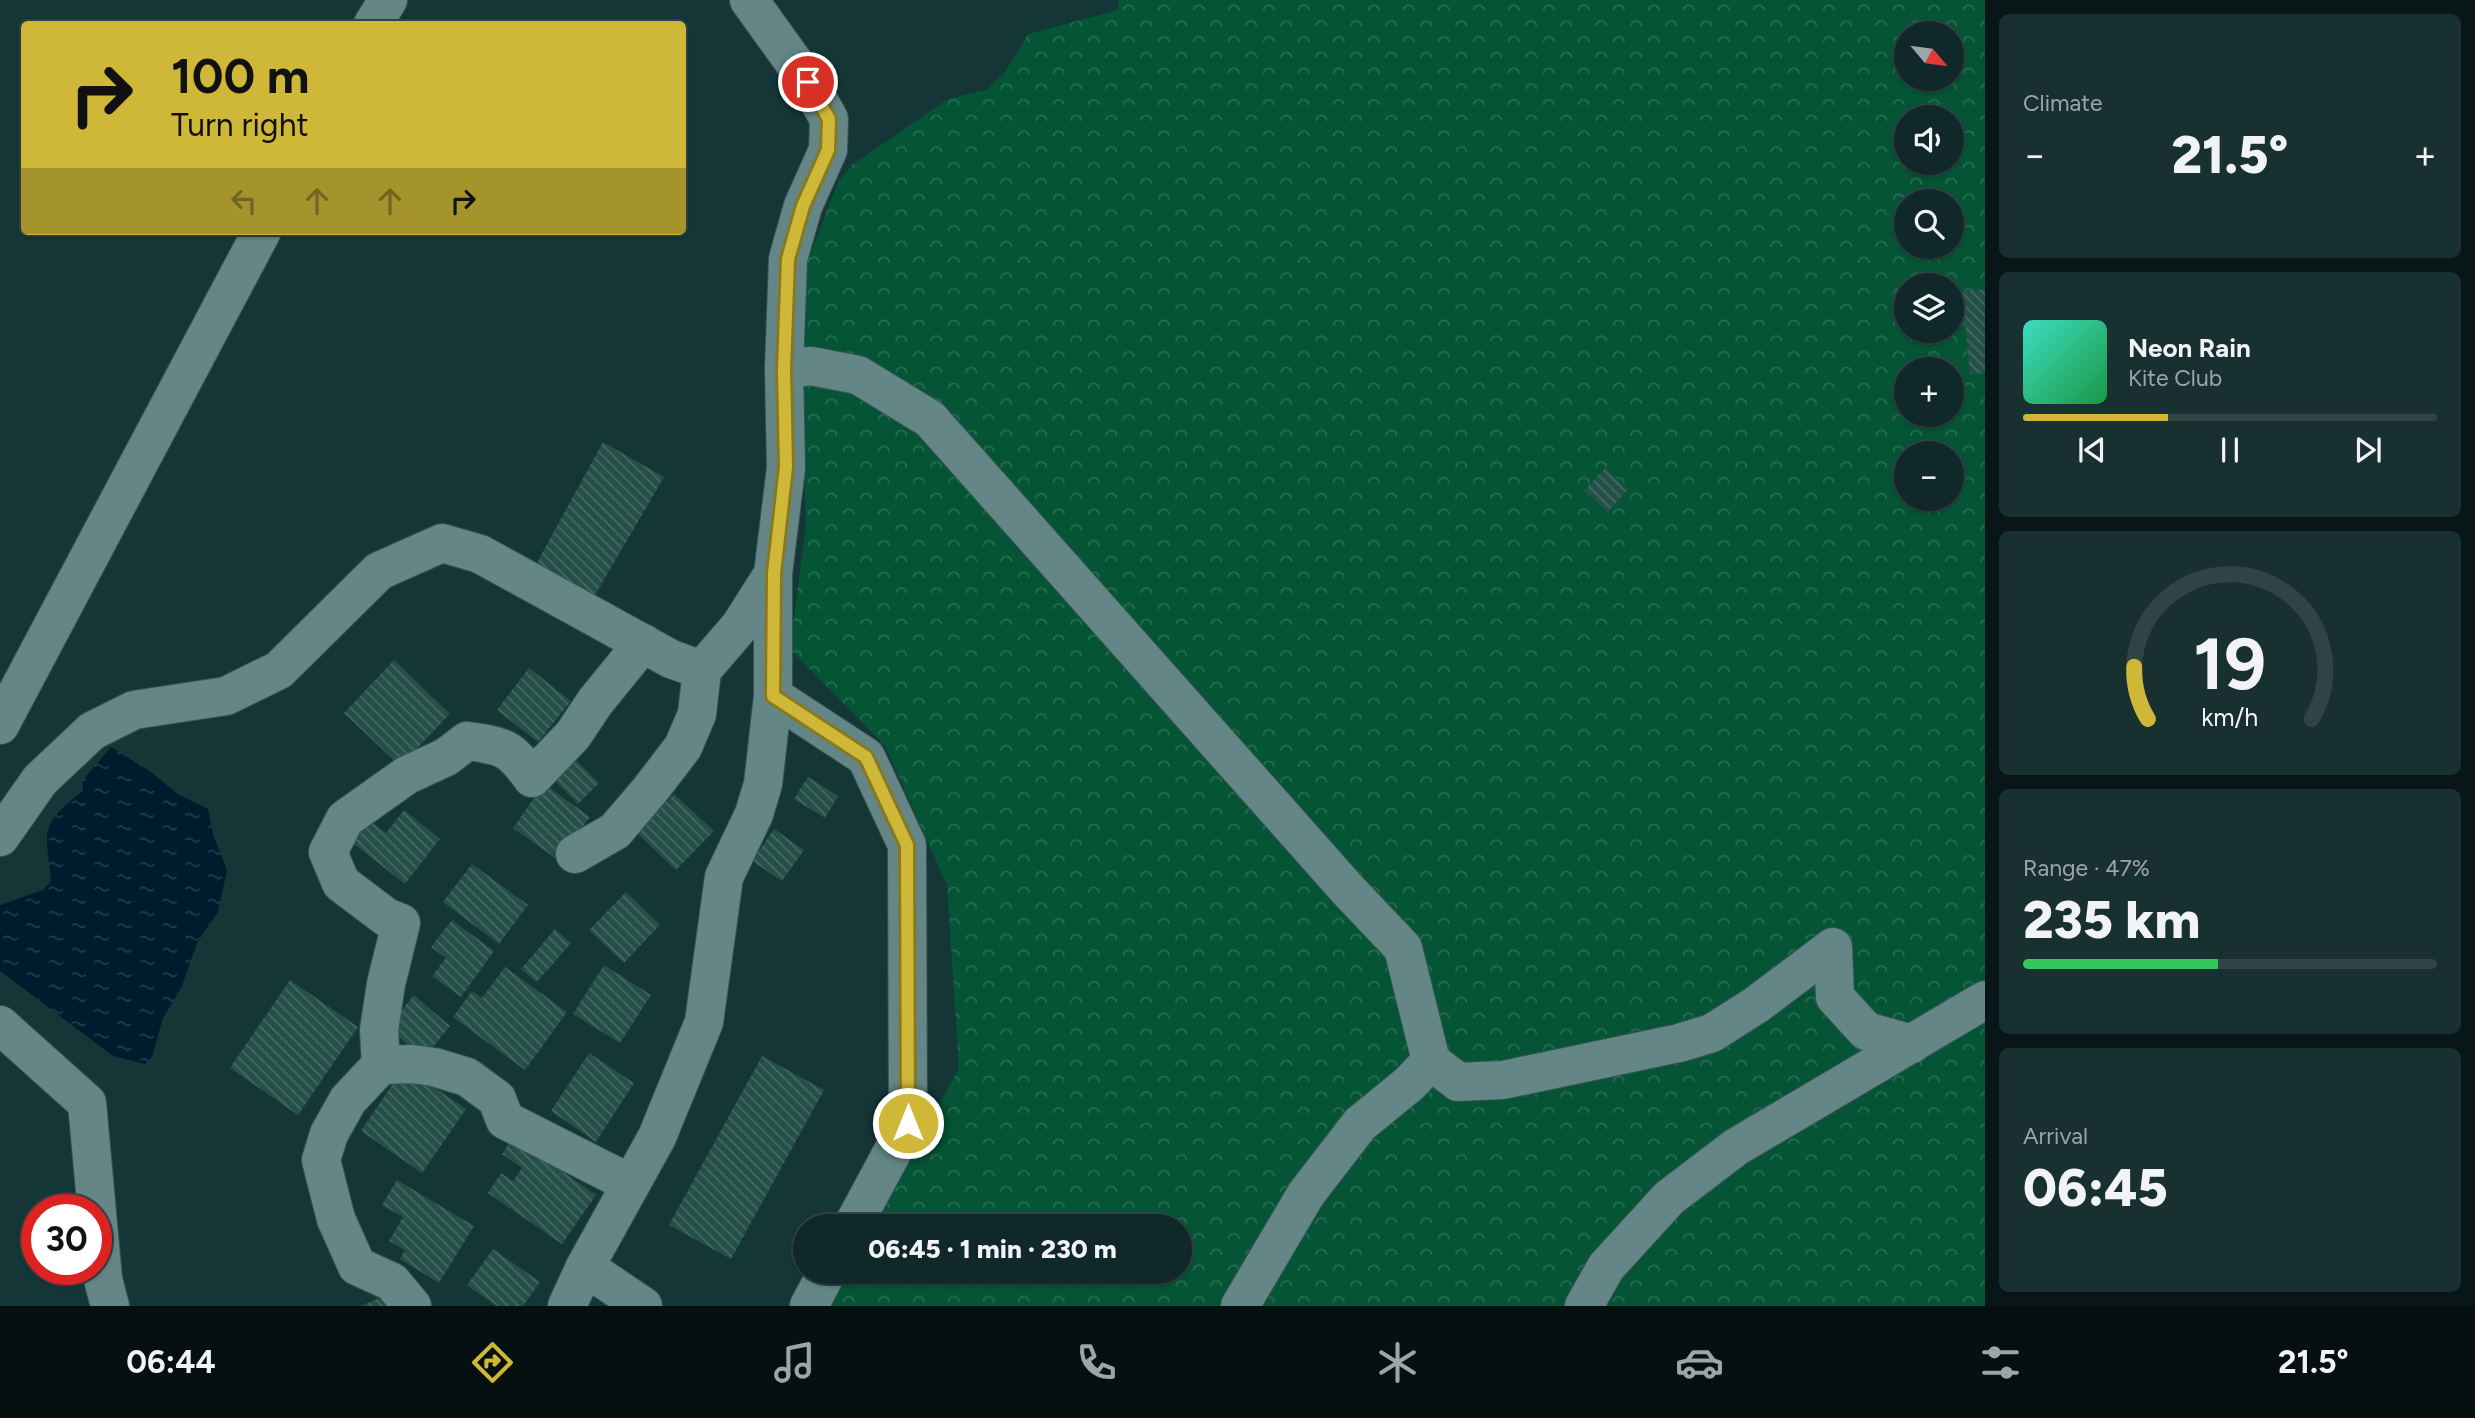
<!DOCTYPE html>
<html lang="en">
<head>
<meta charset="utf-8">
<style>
  :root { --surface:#102829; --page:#193031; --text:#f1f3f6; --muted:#9ca6a8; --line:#304446; --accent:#cfb837 }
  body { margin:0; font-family:Figtree,sans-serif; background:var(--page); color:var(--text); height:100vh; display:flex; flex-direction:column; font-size:26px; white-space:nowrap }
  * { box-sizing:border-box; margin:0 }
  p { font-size:23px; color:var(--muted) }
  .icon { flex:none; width:38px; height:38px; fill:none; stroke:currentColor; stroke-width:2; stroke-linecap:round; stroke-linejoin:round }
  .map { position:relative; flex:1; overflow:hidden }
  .drawer { display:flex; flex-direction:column; gap:14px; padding:14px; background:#091617; width:490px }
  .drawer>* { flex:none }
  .hud { position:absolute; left:21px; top:21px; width:665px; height:214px; border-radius:7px; box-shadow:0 2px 5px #0004,0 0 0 2px var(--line); background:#cfb837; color:#111; overflow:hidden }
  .needle { width:46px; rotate:119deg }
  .buttons { position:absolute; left:1894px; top:21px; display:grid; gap:14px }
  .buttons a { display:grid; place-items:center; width:70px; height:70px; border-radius:50%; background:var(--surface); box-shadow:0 2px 5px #0004,0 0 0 2px var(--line); font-size:35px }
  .speed { position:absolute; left:21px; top:1194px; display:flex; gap:14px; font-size:35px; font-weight:700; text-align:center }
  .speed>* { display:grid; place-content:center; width:91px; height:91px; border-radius:50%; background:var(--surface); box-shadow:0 2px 5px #0004,0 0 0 2px var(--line); line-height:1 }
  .speed .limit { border:10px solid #d22; background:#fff; color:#111 }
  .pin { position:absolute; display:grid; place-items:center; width:60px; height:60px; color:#fff; margin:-30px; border:4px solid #fff; border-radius:50%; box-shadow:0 2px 7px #0007 }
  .me { position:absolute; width:77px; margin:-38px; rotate:0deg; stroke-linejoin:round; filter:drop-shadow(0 0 5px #0008) }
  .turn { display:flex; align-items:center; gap:24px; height:147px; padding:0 35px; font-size:32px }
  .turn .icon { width:91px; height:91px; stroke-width:2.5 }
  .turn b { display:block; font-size:49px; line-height:60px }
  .lanes { display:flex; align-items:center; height:66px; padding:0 35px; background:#0003; justify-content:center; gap:35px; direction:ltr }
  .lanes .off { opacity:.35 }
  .big { font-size:52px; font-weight:800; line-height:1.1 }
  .drawer .card { flex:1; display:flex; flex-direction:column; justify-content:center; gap:10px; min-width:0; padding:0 24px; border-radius:10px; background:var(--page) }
  .drawer .dial { align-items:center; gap:0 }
  .dial svg { height:182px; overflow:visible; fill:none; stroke:var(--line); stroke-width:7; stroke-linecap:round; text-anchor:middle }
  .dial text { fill:var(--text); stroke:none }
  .song { display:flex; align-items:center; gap:21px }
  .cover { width:84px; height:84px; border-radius:10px; background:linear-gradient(135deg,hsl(170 70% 55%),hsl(140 70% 35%)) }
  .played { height:7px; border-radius:4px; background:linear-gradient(90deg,var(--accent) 35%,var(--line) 35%) }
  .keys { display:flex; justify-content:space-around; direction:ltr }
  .heat { display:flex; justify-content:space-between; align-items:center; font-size:38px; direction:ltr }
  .charge { height:10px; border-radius:5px; background:linear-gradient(90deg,#34c759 47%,var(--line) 0) }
  .trip { position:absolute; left:793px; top:1214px; width:399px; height:70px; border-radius:35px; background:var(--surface); box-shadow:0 2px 5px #0004,0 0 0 2px var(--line); font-weight:800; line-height:70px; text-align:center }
  .tabs { display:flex; height:112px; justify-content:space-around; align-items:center; background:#061010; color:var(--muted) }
  .tabs .icon { width:49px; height:49px }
  .tabs .active { color:var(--accent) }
  .tabs b { font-size:32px; color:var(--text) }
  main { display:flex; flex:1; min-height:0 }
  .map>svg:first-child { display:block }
</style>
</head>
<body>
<main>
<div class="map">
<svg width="1985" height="1306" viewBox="0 0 1985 1306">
  <defs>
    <pattern id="forest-crowns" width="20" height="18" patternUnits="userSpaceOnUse" patternTransform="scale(1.75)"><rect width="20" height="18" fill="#045435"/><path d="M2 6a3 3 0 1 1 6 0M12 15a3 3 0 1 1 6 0" fill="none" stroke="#286d53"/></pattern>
    <pattern id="water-ripples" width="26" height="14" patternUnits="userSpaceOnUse" patternTransform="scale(1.75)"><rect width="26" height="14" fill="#001b2e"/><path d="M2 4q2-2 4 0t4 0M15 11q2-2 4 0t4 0" fill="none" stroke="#253c4d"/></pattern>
    <pattern id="building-back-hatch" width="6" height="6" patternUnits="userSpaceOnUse" patternTransform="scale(1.75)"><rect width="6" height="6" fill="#255048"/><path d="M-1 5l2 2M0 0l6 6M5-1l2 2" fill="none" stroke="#446a63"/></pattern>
  </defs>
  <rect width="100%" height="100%" fill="#153637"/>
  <path fill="url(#forest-crowns)" fill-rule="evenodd" d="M1119 0H1985V1306H831L849 1272H1180V1227H874L959 1068 947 885 885 746 790 649 806 525 800 373 804 271 838 182 852 165 948 99 986 90 1005 72 1028 34 1118 10ZM1906 33H1951V79H1906ZM1906 117H1951V163H1906ZM1906 201H1951V247H1906ZM1906 285H1951V331H1906ZM1906 369H1951V415H1906ZM1906 453H1951V499H1906Z"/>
  <path fill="url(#water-ripples)" d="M111 747 151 772 179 795 208 809 213 834 227 870 218 912 198 941 181 988 163 1018 152 1057 145 1064 113 1056 0 971V905L43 890 51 881C46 829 38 826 83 791V780Z"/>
  <g fill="url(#building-back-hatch)">
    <path d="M1985 289V373L1970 374 1962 292Z"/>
    <path d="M603 442 664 477 594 597 534 568Z"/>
    <path d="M1605 468 1628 489 1608 512 1584 491Z"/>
    <path d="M394 660 450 714 400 766 344 713Z"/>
    <path d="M529 668 571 701 538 742 497 710Z"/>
    <path d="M568 752 599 783 578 804 547 773Z"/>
    <path d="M808 777 838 796 825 818 794 799Z"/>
    <path d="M544 784 590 817 558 860 513 828Z"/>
    <path d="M674 794 714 831 676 870 637 833Z"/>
    <path d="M404 810 440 839 405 884 350 841 367 819 386 833Z"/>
    <path d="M774 829 804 850 782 881 752 861Z"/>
    <path d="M472 864 528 905 499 944 443 902Z"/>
    <path d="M626 892 660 925 624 963 589 930Z"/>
    <path d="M452 920 494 951 461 997 432 976 446 958 431 947Z"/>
    <path d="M555 929 571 943 537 982 521 969Z"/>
    <path d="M604 965 651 995 620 1043 573 1014Z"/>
    <path d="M505 967 567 1012 525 1070 453 1017 472 991 482 998Z"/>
    <path d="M290 980 358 1027 298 1115 230 1068Z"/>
    <path d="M414 995 450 1026 424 1058 387 1027Z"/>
    <path d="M589 1053 634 1083 596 1142 551 1111Z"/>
    <path d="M762 1056 824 1090 731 1259 669 1225Z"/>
    <path d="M404 1067 466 1109 422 1173 361 1131Z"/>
    <path d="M513 1137 596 1195 562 1244 488 1193 501 1173 513 1181 522 1168 502 1154Z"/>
    <path d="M397 1180 474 1226 439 1283 400 1259 405 1250 389 1241 403 1217 382 1205Z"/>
    <path d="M493 1249 540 1282 523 1306H497L467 1285Z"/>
    <path d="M390 1293 396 1306H361Z"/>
  </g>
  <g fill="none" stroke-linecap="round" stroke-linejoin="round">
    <defs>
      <g id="minor">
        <path d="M373 24 388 0"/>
        <path d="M784 369 811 366 858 375 930 419 1347 889 1403 948 1431 1061 1458 1082 1503 1080 1679 1043 1712 1033 1756 1005 1833 947 1835 997 1866 1031 1912 1044"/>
        <path d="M773 696 866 757 907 845 908 1123 852 1227"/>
        <path d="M0 725 262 231"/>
        <path d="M0 837 40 780 92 731 134 710 226 696 279 670 379 571 442 543 480 554 671 659 702 670 740 626 773 574"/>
        <path d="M575 854 615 831 650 790 683 747 697 714 702 670"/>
        <path d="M0 1025 87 1103 103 1279 110 1306"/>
        <path d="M381 1065 379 1030 386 984 401 923 386 917 341 883 328 852 345 819 407 775 446 757 467 741C504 746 510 747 532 778L573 735 595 702 643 643"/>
        <path d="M585 1267 643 1306"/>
        <path d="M412 1306 392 1282 357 1266 336 1219 321 1160 329 1134 348 1100 381 1065 411 1064 434 1067 467 1077 497 1099 505 1120 631 1184"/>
        <path d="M567 1306 585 1267 657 1137 704 1022 724 877 754 814 763 784 773 696V574L786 468 784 369 788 259 803 206 828 150 829 119 808 82 749 0"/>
        <path d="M809 1306 827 1272"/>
        <path d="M1240 1306 1306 1194 1360 1124 1409 1084 1431 1061"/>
        <path d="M1584 1306 1606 1267 1669 1198 1736 1147 1985 1000"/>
      </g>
    </defs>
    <use href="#minor" stroke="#395355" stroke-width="40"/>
    <use href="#minor" stroke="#648687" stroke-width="38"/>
  </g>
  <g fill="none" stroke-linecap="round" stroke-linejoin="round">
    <defs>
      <path id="route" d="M808 82 829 119 828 150 803 206 788 259 784 369 786 467 774 573 773 696 866 757 907 845 908 1123"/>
    </defs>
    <use href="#route" stroke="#877824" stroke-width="18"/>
    <use href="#route" stroke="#cfb837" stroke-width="12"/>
  </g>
</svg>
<div class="buttons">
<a><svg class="needle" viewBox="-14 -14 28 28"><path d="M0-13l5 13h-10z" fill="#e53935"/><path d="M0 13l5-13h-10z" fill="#9ca6a8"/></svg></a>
<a><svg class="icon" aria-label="sound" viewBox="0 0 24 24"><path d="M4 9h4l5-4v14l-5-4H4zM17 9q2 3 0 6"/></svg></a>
<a><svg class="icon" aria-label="search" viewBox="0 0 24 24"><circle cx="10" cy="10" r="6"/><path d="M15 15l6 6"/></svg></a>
<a><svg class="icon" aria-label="layers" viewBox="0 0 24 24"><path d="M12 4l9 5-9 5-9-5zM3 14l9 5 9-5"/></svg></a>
<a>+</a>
<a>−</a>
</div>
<div class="speed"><div class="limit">30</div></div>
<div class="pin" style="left:808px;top:82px;background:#d93025"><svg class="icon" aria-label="arrive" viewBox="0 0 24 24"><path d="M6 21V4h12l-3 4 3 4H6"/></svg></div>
<svg class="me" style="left:908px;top:1123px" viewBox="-20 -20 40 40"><circle r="17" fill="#cfb837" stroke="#fff" stroke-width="3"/><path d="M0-11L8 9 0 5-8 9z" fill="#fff"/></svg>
<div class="trip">06:45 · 1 min · 230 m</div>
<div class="hud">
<div class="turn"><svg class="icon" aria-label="right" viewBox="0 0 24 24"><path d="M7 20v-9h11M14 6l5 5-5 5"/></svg><div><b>100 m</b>Turn right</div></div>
<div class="lanes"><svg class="icon off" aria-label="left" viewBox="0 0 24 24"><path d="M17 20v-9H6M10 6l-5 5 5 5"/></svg><svg class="icon off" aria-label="ahead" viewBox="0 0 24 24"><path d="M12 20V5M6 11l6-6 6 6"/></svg><svg class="icon off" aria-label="ahead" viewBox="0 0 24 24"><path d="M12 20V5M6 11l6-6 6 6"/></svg><svg class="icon" aria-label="right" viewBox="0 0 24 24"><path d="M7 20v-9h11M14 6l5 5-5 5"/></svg></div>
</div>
</div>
<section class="drawer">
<div class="card"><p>Climate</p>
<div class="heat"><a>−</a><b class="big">21.5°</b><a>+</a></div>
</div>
<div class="card">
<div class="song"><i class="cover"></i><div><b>Neon Rain</b><p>Kite Club</p></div></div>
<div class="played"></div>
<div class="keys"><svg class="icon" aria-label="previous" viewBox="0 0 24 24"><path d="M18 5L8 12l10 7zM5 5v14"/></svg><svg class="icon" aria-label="pause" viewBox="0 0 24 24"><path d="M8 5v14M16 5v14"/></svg><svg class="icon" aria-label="next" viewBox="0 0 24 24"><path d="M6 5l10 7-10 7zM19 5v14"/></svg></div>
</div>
<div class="card dial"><svg viewBox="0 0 100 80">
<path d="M14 69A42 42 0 1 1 86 69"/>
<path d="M14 69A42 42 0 0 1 8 46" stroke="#cfb837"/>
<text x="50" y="56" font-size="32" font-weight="700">19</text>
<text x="50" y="72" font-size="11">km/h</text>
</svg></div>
<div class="card"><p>Range · 47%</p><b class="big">235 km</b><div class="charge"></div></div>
<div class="card"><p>Arrival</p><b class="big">06:45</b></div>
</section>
</main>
<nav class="tabs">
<b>06:44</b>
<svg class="icon active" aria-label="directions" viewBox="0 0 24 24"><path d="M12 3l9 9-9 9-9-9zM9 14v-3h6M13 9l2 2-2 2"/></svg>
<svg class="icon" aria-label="music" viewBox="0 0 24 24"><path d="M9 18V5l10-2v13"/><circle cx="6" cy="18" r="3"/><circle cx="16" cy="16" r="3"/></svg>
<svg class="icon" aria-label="phone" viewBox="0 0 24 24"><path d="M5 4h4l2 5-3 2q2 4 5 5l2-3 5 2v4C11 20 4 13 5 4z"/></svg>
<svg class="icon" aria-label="climate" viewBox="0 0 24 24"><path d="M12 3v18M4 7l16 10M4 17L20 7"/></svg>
<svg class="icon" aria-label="car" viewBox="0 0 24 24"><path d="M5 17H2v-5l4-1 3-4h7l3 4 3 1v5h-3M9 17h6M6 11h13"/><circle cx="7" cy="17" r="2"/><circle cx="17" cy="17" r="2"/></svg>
<svg class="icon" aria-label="filters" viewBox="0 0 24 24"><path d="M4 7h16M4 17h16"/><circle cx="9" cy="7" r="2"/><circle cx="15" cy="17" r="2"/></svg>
<b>21.5°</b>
</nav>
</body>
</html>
